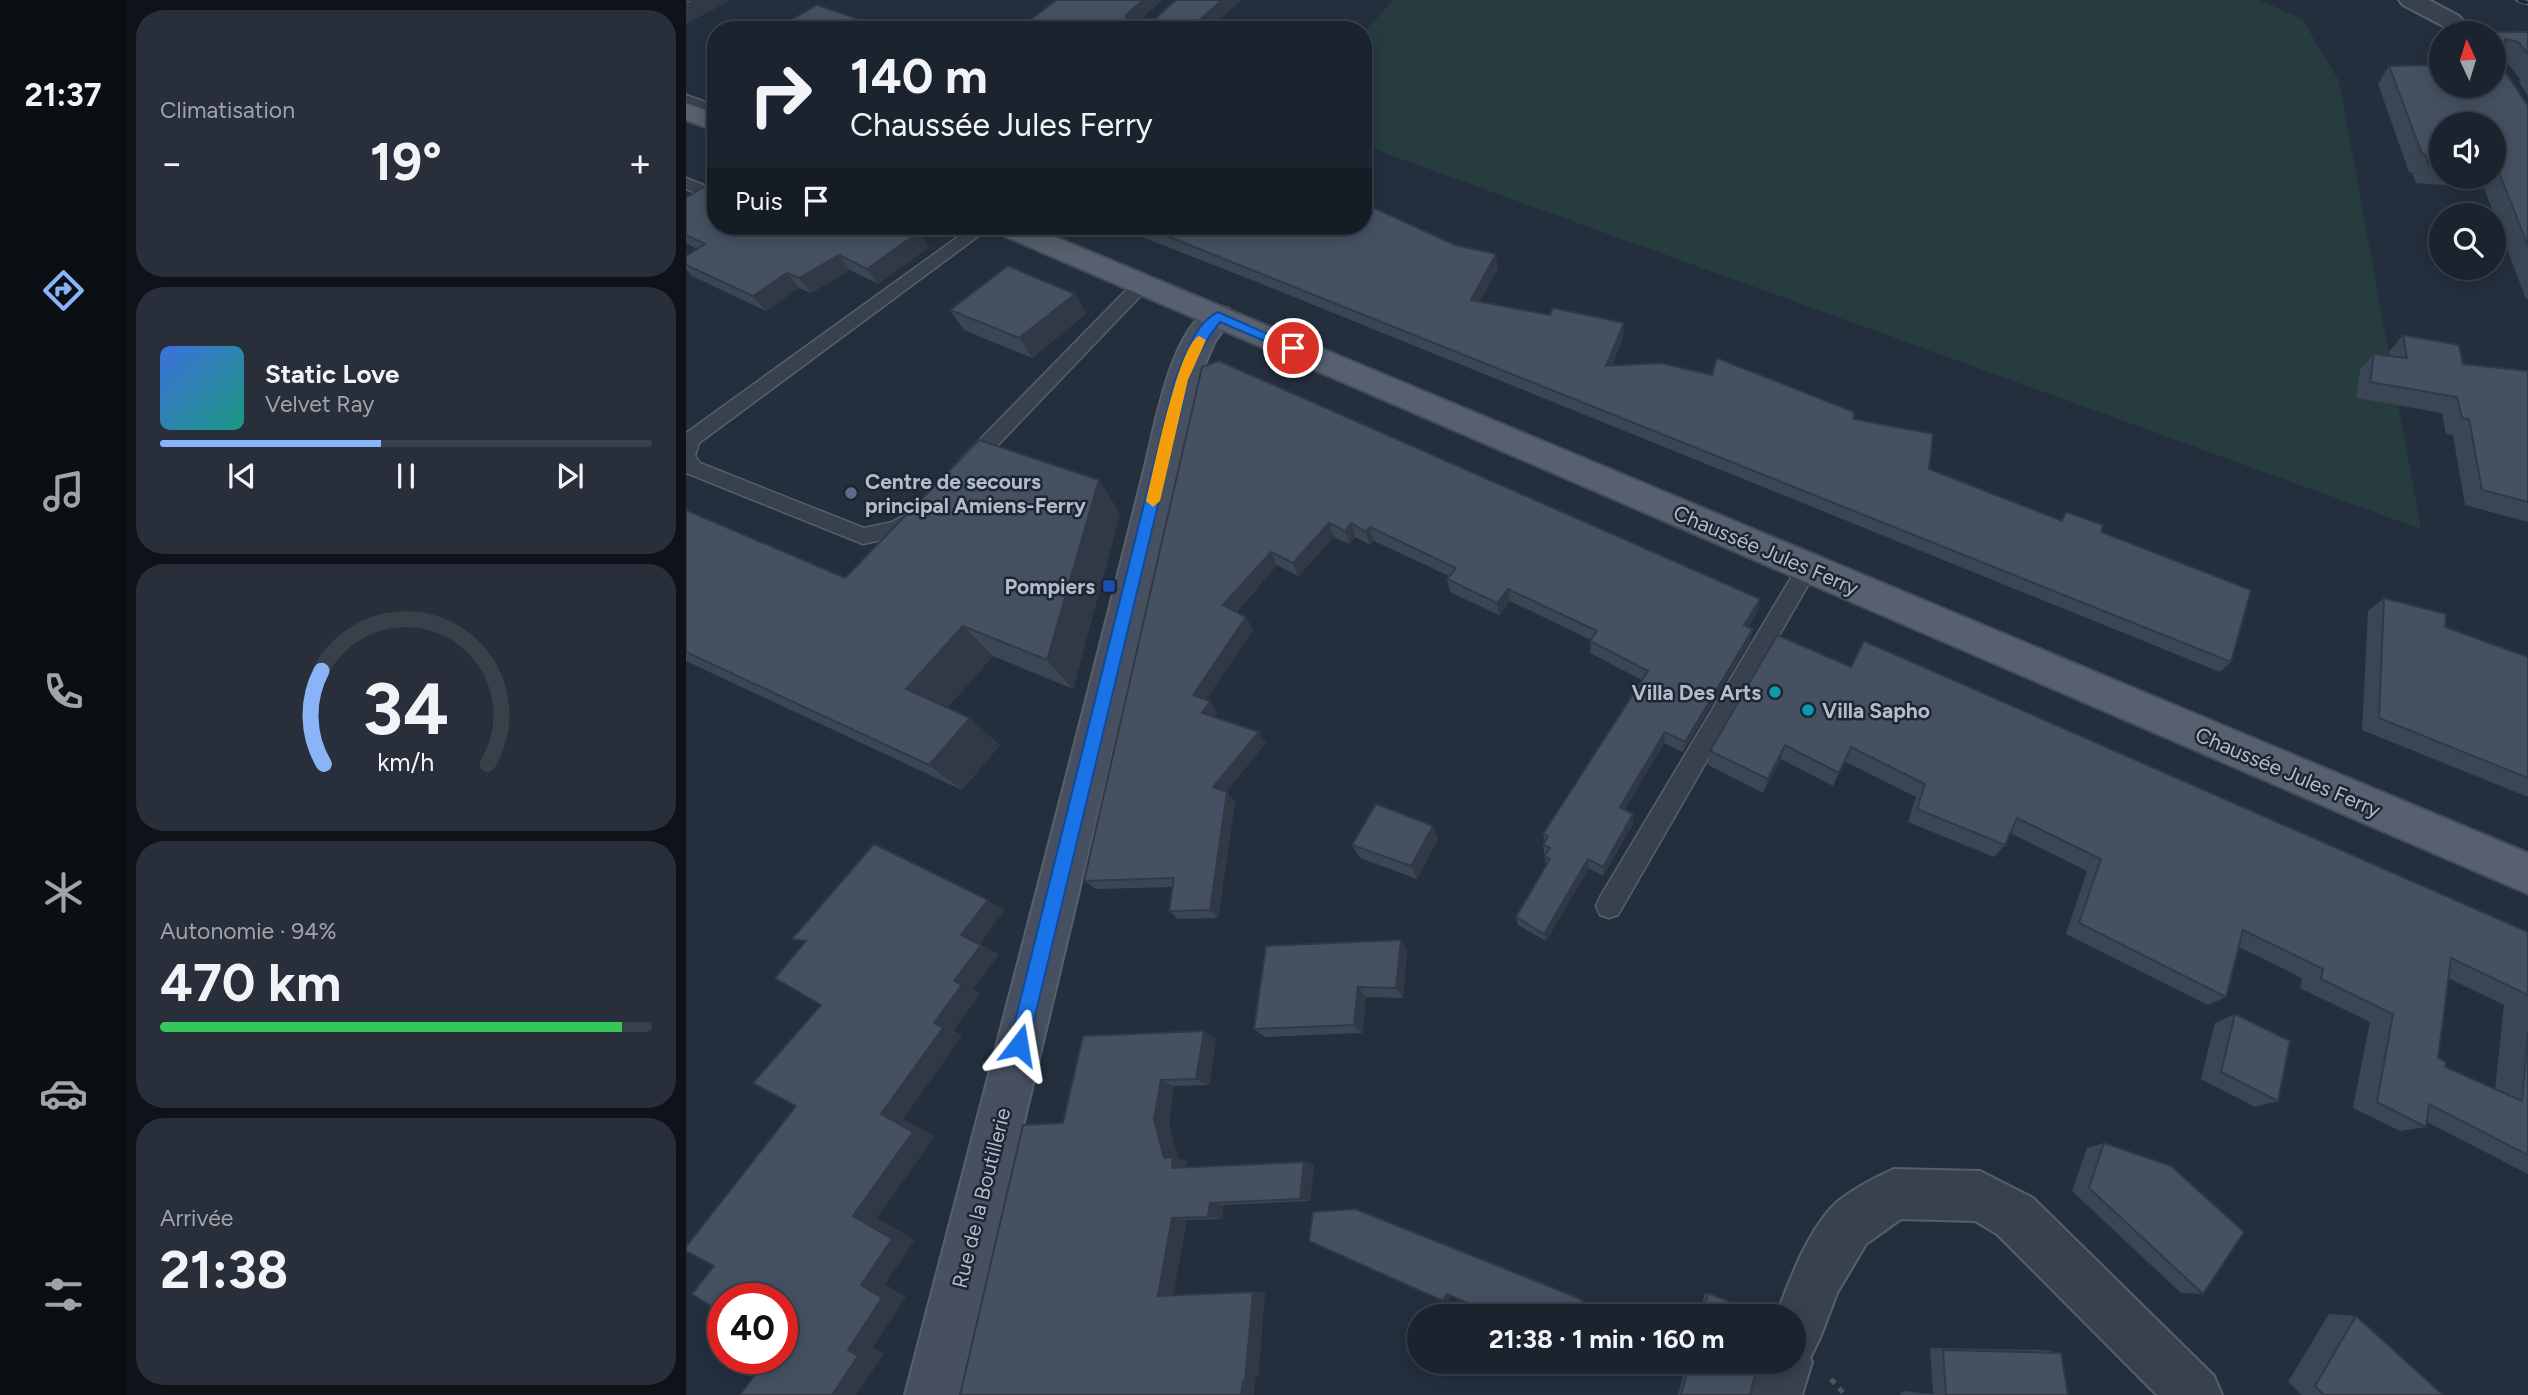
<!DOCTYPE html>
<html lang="fr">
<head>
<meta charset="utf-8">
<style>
  :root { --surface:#1b232e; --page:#282f3a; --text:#f1f3f6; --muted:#a0a4aa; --line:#39404a; --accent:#8ab4f8 }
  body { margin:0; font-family:Figtree,sans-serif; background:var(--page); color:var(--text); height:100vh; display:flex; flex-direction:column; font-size:26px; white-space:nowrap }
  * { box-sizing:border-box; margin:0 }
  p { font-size:23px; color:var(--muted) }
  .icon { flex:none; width:38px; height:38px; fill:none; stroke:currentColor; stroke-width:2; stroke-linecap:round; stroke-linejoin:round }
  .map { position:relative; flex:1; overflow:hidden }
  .drawer { display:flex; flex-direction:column; gap:10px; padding:10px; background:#0f1319; width:560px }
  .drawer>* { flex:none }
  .banner { position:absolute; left:21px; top:21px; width:665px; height:214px; border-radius:28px; box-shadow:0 4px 18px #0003,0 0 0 2px var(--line); background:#1b232e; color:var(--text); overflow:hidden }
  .needle { width:46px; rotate:356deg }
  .buttons { position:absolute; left:1743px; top:21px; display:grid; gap:14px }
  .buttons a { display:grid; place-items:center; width:77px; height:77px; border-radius:50%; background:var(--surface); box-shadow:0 4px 18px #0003,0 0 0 2px var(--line); font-size:35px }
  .speed { position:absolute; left:21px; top:1283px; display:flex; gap:14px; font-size:35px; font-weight:700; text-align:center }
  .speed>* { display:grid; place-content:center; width:91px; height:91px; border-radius:50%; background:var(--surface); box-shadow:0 4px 18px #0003,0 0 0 2px var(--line); line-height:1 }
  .speed .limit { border:10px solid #d22; background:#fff; color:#111 }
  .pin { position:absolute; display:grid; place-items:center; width:60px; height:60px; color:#fff; margin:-30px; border:4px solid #fff; border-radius:50%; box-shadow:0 2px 7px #0007 }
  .me { position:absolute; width:77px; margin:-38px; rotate:14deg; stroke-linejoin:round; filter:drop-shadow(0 0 5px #0008) }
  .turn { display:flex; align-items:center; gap:24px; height:147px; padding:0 28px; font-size:32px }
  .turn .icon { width:91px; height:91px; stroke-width:2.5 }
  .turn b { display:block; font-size:49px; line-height:60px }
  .then { display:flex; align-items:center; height:66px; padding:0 28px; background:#0003; gap:14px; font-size:26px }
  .big { font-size:52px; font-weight:700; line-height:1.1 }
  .drawer .card { flex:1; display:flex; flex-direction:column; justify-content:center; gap:10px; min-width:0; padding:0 24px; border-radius:28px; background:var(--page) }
  .drawer .dial { align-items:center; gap:0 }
  .dial svg { height:182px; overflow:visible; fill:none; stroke:var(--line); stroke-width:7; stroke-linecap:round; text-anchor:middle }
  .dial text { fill:var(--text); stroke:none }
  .song { display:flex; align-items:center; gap:21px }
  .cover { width:84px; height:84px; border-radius:10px; background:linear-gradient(135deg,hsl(220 70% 55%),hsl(170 70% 35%)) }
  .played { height:7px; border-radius:4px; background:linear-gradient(90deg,var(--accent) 45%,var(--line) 45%) }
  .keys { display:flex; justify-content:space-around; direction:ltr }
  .heat { display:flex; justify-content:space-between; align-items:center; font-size:38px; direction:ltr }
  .charge { height:10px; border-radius:5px; background:linear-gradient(90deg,#34c759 94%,var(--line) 0) }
  .trip { position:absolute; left:721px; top:1304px; width:399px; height:70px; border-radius:35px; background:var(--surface); box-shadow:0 4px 18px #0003,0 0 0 2px var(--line); font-weight:700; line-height:70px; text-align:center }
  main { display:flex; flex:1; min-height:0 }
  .tabs { display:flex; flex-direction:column; width:126px; justify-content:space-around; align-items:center; background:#0b0e12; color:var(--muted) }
  .tabs .icon { width:49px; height:49px }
  .tabs .selected { color:var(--accent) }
  .tabs b { font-size:32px; color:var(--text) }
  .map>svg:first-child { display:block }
</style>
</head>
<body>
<main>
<nav class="tabs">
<b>21:37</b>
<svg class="icon selected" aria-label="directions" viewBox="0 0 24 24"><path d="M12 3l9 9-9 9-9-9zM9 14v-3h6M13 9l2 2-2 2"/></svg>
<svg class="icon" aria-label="music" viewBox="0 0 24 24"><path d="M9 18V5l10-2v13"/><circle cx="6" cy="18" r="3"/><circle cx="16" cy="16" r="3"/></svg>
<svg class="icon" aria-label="phone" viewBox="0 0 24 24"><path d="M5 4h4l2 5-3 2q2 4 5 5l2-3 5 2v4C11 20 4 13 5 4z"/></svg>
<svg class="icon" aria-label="climate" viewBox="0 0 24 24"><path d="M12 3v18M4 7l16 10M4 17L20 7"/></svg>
<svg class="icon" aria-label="car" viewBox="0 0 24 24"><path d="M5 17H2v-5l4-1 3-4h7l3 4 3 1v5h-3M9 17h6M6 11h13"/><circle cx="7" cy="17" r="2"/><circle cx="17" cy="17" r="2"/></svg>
<svg class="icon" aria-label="filters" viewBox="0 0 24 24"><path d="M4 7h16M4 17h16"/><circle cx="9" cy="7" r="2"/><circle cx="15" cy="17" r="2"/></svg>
</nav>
<section class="drawer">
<div class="card"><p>Climatisation</p>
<div class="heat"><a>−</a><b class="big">19°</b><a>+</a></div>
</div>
<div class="card">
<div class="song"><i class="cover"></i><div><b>Static Love</b><p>Velvet Ray</p></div></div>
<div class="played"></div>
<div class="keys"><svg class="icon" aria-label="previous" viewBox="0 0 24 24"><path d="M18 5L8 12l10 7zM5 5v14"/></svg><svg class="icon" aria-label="pause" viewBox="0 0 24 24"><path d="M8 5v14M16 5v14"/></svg><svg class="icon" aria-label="next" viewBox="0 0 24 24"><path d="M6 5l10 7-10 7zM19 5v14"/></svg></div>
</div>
<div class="card dial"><svg viewBox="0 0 100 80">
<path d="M14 69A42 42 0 1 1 86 69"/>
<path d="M14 69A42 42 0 0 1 13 28" stroke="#8ab4f8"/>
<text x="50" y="56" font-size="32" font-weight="700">34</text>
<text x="50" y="72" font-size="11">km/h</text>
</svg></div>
<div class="card"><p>Autonomie · 94%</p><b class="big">470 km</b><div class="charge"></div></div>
<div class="card"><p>Arrivée</p><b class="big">21:38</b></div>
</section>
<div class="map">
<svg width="1842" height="1395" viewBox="0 0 1842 1395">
  <rect width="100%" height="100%" fill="#242f3e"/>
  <path fill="#263c3f" d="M707 0H1573L1616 19 1653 81 1735 529 677 145V34Z"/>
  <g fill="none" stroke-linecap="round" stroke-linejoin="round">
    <defs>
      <g id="lane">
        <path d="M0 95 30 106V115L0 104Z"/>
        <path d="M0 178 30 190V201L0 189Z"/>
        <path d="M287 226H306L13 443 9 456 14 463 178 528 206 522 232 507 239 509 242 515 239 521 218 535 177 544 0 473V433Z"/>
        <path d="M456 278 462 280 465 284 462 288 288 470 281 472 274 470 271 465 274 460 450 280Z"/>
        <path d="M1122 559 1129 561 1133 567 1129 573 932 915 923 918 914 915 910 906 914 897 1115 561Z"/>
      </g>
      <g id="street">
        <path d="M1713 0H1743L1773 16 1788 33H1763L1757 26 1717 5Z"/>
        <path d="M1208 1169 1294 1171 1347 1198 1528 1376 1536 1395H1471L1311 1234 1289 1221 1215 1219 1180 1244 1151 1293 1134 1338 1124 1358 1126 1362 1116 1395H1062L1073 1362H1108V1316H1090C1104 1280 1118 1239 1144 1209 1157 1194 1189 1177 1208 1169Z"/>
      </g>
      <path id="secondary" d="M532 306 543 309 547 316 529 341 512 380 465 588 273 1395H219C300 1084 383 774 460 462 470 422 487 318 532 306Z"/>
      <g id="primary">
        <path d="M0 103 30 114V131L0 120Z"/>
        <path d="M305 226H343L1842 853V894L309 232Z"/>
      </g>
    </defs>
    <use href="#lane" stroke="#565f6c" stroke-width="3"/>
    <use href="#street" stroke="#565f6c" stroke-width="4"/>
    <use href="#secondary" stroke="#565f6c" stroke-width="4"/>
    <use href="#primary" stroke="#414a57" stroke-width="4"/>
    <path stroke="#44595c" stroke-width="5" stroke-dasharray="6 6" stroke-linecap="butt" d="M1145 1379 1159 1395"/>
    <use href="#lane" fill="#38414e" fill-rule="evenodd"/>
    <use href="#street" fill="#38414e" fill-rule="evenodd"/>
    <use href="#secondary" fill="#465061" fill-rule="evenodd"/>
    <use href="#primary" fill="#56606e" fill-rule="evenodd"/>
    <defs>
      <path id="rail" d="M1832 0 1842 3"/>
    </defs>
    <use href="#rail" stroke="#5a6575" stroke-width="5"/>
    <use href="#rail" stroke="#1d2633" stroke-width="3.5" stroke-dasharray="10" stroke-linecap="butt"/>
  </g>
  <g fill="#3b4654" fill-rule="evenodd">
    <path d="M1772 31 1842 32V96L1833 82 1835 80 1819 60 1814 58 1809 65 1818 70 1842 106V299H1840L1798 188 1730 183 1726 172H1723L1692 84 1703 66 1808 86V33H1770ZM1755 124H1808V177H1755Z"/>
    <path d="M0 198 243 247 192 284 164 270 125 293 113 288 80 311 6 276 0 269V256L11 249 0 243Z"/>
    <path d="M428 226H677L812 268 793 302 937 336 926 366 1167 419 1243 469 1375 520 1380 512 1415 532 1545 662 1534 672 571 282Z"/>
    <path d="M389 294 400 314 346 358 278 330 264 310Z"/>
    <path d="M1717 335 1777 364 1842 371V522L1779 505 1767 435 1760 434 1756 413 1670 398 1674 370 1688 354 1704 356 1703 352Z"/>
    <path d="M516 367 1074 599 1071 611 1062 627 1064 641 997 752 978 743 938 810 947 814V824L917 876 903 868 860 941 832 925 830 917 860 865 857 845 859 843 857 834 956 680 904 653 905 640 824 601 813 615 764 592 761 579 763 576 688 541 684 545 669 537 663 544 648 537 612 576 591 565 550 612 560 617 567 630 520 699 531 712 528 717 580 743 540 791 549 802 532 918 492 919 483 911 487 887 410 889 398 881Z"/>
    <path d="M413 480 434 514 387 689 307 656 261 708 314 745 276 790 0 661V510L159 578Z"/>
    <path d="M1698 598 1759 627 1842 657V797L1676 730 1682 611Z"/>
    <path d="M1165 667 1842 932V1174L1741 1122 1740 1127 1714 1131 1667 1108 1684 1022 1614 988 1616 978 1553 947 1540 997 1522 1005 1380 934 1401 871 1324 833 1319 845 1308 857 1222 822 1230 797 1158 761 1147 786 1095 759 1077 793 1022 765 1024 751ZM1762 978 1818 1005 1809 1089 1759 1067 1752 1058Z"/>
    <path d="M752 839 731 879 674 858 666 845Z"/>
    <path d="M715 940 721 950 717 998 680 997 676 1033 579 1037 568 1029Z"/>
    <path d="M1549 1014 1592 1101 1569 1107 1515 1079 1529 1023Z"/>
    <path d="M530 1038 523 1085 488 1086 483 1124 492 1158 501 1161 500 1167 628 1165 624 1201 537 1205 536 1219 501 1220 487 1295 579 1292 572 1377 274 1395 377 1123Z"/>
    <path d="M1418 1143 1517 1294 1495 1293 1386 1191 1401 1148Z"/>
    <path d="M1019 1293H1022L1079 1316H1013Z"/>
    <path d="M1643 1314 1670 1316 1757 1395H1616L1602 1382Z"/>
    <path d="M1244 1348 1358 1350 1375 1353 1382 1395H1403H1214L1217 1391 1247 1394Z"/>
    <path d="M1001 1362H1072L1064 1395H992Z"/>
  </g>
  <g fill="#303945">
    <path d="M10 0H45L0 24V5Z"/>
    <path d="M457 0H476L444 30 439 16Z"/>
    <path d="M536 0H556L522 30H502Z"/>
    <path d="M233 232 243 247 192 284 181 269Z"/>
    <path d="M810 254 812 268 787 314 785 300Z"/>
    <path d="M153 255 164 270 125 293 113 278Z"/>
    <path d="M101 273 113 288 80 311 67 296Z"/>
    <path d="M389 294 400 314 346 358 333 338Z"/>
    <path d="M938 323 937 336 920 379V366Z"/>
    <path d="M413 480 434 514 387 689 361 660Z"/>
    <path d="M643 523 648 537 612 576 607 563Z"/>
    <path d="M665 523 669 537 663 544 659 531Z"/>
    <path d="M684 527 688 541 684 545 680 532Z"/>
    <path d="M585 552 591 565 544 617 537 605Z"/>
    <path d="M822 589 824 601 813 615 811 603Z"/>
    <path d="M1074 599 1071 611 1055 638 1058 625Z"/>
    <path d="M560 617 567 630 515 707 507 695Z"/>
    <path d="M277 626 307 656 253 717 220 689Z"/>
    <path d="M1067 629 1064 641 997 752 999 742Z"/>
    <path d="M524 701 531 712 524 724 516 713Z"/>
    <path d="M284 718 314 745 276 790 243 765Z"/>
    <path d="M573 732 580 743 535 797 527 787Z"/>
    <path d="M979 732 978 743 934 817V807Z"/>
    <path d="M1099 745 1095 759 1077 793 1082 779Z"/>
    <path d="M541 792 549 802 532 918 524 910Z"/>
    <path d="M947 814V824L917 876V867Z"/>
    <path d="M747 826 752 839 731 879 725 866Z"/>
    <path d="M902 859 903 868 860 941 858 934Z"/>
    <path d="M302 900 319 910 293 945 275 935Z"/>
    <path d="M715 940 721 950 717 998 710 988Z"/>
    <path d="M295 945 313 954 287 990 268 981Z"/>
    <path d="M276 985 295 993 268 1030 276 1036 217 1119 249 1136 191 1218 229 1240 199 1284 220 1297 187 1347 198 1354 170 1395H146L162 1350 175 1285 167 1216 195 1114 248 1023Z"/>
    <path d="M672 987 680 997 676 1033 668 1025Z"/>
    <path d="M518 1031 530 1038 523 1085 510 1079Z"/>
    <path d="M475 1080 488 1086 483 1124 492 1158 501 1161 500 1171 486 1168 478 1158 468 1119Z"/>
    <path d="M618 1162 628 1165 624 1201 614 1199Z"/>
    <path d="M524 1203 537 1205 536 1219 522 1217Z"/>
    <path d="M669 1209 677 1211 898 1299 893 1316Z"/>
    <path d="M486 1218 501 1220 487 1295 472 1296Z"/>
    <path d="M567 1292H579L572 1377 569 1378 568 1395H555Z"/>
    <path d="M761 1294H766L763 1301H757Z"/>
  </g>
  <g fill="#455162" stroke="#303945" stroke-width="2">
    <path d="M0 0H10L0 5Z"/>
    <path d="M371 0H457L439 16 442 19H469L490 0H536L502 30H330Z"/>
    <path d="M131 5 201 29 88 30Z"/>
    <path d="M1772 31 1842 32V54L1832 42 1819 39 1818 53 1808 49V33H1771Z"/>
    <path d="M1755 65V86H1808V65H1818V70L1842 106V246L1812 170H1808V124H1755V166L1743 165 1739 154H1736L1703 66Z"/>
    <path d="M30 179V226H218L233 232 181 269 153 255 113 278 101 273 67 296 0 265V256L19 244 0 235V198Z"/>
    <path d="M677 203 769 245 810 254 785 300 864 315 867 308 938 323 920 366 974 363 1026 375 1031 358 1168 412 1167 419 1247 434 1243 469 1376 521 1380 512 1417 525 1415 532 1565 590 1545 662 456 226H677Z"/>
    <path d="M322 266 389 294 333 338 264 310Z"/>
    <path d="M1717 335 1773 345 1777 364 1842 371V502L1796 490 1783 419 1776 418 1771 397 1684 382 1688 354 1721 358Z"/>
    <path d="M533 361 1074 599 1058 625 1067 629 999 742 979 732 934 807 947 814 917 867 902 859 858 934 830 917 864 859 858 856 864 848 857 845 862 836 857 834 962 671 904 641 911 631 822 589 811 603 761 579 770 568 684 527 680 532 665 523 659 531 643 523 607 563 585 552 537 605 560 617 507 695 524 701 516 713 573 732 527 787 541 792 524 910 483 911 488 878 398 881 516 367Z"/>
    <path d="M293 440 413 480 361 660 277 626 220 689 284 718 243 765 0 652V510L159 578Z"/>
    <path d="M1698 598 1760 614 1759 627 1842 657V778L1693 718Z"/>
    <path d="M1091 635 1165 667 1178 641 1842 932V995L1765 958 1752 1058 1760 1062 1759 1067 1836 1101 1842 1032V1155L1743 1104 1740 1127 1691 1102 1707 1014 1635 979 1637 969 1557 930 1540 997 1393 923 1415 859 1331 818 1319 845 1231 809 1239 784 1165 747 1153 773 1099 745 1082 779 1024 751Z"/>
    <path d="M690 804 747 826 725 866 666 845Z"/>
    <path d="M188 844 302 900 275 935 295 945 268 981 276 985 248 1023 257 1028 195 1114 227 1132 167 1216 206 1239 175 1285 196 1298 162 1350 172 1356 146 1395H54L81 1358H96V1298H37V1314L6 1294 28 1266 0 1251V1247L110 1106 67 1083 135 1005 89 978 120 941 106 939Z"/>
    <path d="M715 940 710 988 672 987 668 1025 568 1029 580 946Z"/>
    <path d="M1549 1014 1604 1041 1592 1101 1535 1072Z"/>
    <path d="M518 1031 510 1079 475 1080 468 1119 478 1158 487 1157 486 1168 618 1162 614 1199 524 1203 522 1217 486 1218 472 1296 567 1292 559 1381H557L555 1395H274L337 1125 377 1123 397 1036Z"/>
    <path d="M1418 1143 1485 1166 1558 1232 1517 1294 1403 1188Z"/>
    <path d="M669 1209 897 1300 892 1316H811L761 1294 757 1301 623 1241 627 1212Z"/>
    <path d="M1022 1293 1079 1316H1016Z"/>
    <path d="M1670 1316 1757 1395H1638L1629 1386Z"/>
    <path d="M1257 1350 1375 1353 1382 1395H1260Z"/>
    <path d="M1004 1362H1072L1064 1395H995Z"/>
  </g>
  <path fill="#1a73e8" stroke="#114b97" stroke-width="2" d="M532 312 613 348 611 351H602L534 322C519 340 510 358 502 380L342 1045 340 1052 333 1055 326 1052 323 1045 489 380C498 359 509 322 532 312Z"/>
  <path fill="#f59e0b" d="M513 336 520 340 502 380 474 501 467 507 460 501C467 474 492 345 513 336Z"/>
  <circle fill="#5c6f8a" stroke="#1d2633" stroke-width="2.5" cx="165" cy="493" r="7"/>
  <rect fill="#1a4fb4" stroke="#1d2633" stroke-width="2.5" x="416" y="579" width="14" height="14" rx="3.5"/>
  <g fill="#0f9aa8" stroke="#1d2633" stroke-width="2.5">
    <circle cx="1089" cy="692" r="7"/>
    <circle cx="1122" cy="710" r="7"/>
  </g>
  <g text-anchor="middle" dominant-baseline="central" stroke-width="5" stroke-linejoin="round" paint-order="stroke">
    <g font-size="21" font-weight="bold" fill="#b4bcc9" stroke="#1d2633" text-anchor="start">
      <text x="179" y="481">Centre de secours<tspan x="179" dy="24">principal Amiens-Ferry</tspan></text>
      <text x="409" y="586" text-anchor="end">Pompiers</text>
      <text x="1075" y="692" text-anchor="end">Villa Des Arts</text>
      <text x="1136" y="710">Villa Sapho</text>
    </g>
    <g font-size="21" fill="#b4bcc9" stroke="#1d2633">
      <text transform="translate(1080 550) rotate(23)">Chaussée Jules Ferry</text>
      <text transform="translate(1602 772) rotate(23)">Chaussée Jules Ferry</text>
      <text transform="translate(295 1198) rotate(-76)">Rue de la Boutillerie</text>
    </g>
  </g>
</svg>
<div class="buttons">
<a><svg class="needle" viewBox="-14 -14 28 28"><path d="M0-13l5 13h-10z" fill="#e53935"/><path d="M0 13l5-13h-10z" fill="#a0a4aa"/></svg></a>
<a><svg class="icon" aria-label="sound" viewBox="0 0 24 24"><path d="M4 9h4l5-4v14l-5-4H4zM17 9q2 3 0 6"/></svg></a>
<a><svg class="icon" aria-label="search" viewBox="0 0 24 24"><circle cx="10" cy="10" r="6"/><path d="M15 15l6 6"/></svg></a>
</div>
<div class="speed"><div class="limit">40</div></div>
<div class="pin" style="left:607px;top:348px;background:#d93025"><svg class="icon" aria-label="arrive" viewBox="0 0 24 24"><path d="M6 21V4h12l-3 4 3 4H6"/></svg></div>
<svg class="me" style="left:333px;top:1045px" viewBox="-20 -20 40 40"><path d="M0-17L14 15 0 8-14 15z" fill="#1a73e8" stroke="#fff" stroke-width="4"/></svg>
<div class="trip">21:38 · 1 min · 160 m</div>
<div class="banner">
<div class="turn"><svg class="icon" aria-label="right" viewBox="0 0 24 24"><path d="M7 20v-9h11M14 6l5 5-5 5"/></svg><div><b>140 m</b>Chaussée Jules Ferry</div></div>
<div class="then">Puis<svg class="icon" aria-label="arrive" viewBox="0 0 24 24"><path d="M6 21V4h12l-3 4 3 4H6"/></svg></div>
</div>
</div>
</main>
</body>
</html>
